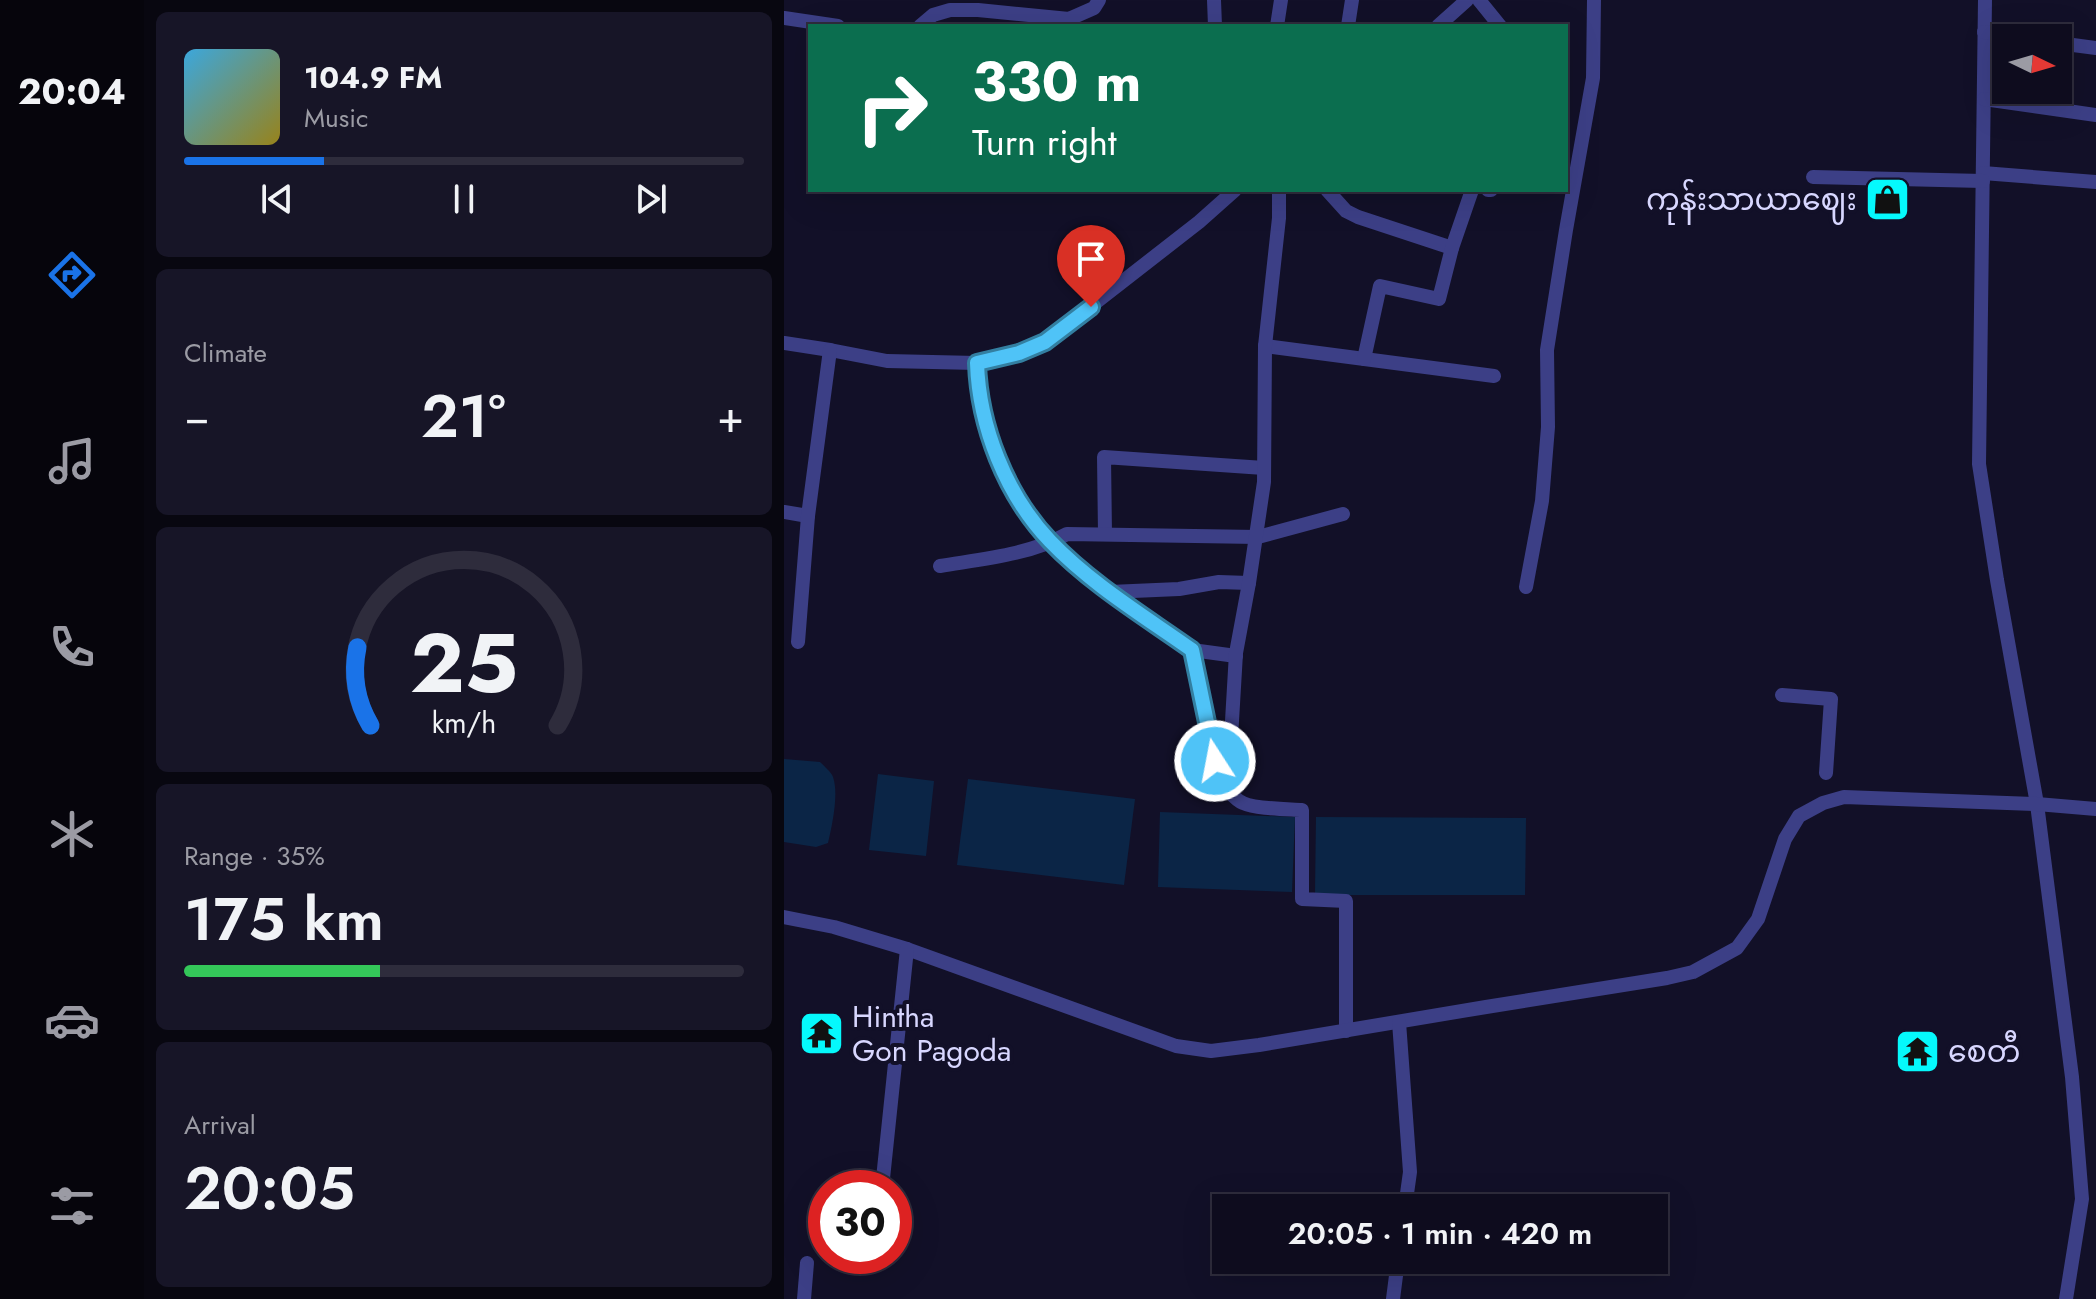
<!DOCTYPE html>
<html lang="en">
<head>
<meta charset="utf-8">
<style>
  :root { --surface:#0e0c1e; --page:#171527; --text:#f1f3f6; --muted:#9b9ba4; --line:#2e2c3c; --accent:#1a73e8 }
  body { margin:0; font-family:Jost,"Noto Sans Myanmar",sans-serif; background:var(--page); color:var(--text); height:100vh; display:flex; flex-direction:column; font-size:30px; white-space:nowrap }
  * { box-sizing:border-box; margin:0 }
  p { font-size:26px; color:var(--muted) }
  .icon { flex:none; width:44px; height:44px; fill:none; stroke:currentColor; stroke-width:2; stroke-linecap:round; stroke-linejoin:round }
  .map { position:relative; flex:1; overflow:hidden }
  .drawer { display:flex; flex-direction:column; gap:12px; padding:12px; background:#080710; width:640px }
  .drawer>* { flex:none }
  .top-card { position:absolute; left:24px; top:24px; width:760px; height:168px; border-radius:0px; box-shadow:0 8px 32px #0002,0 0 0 2px var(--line); background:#0b6e4f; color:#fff; overflow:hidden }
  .needle { width:52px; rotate:95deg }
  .buttons { position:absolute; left:1208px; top:24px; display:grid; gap:16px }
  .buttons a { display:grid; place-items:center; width:80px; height:80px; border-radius:0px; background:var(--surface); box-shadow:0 8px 32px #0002,0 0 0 2px var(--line); font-size:40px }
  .speed { position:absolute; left:24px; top:1170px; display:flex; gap:16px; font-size:40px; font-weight:700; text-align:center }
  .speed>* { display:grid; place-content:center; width:104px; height:104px; border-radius:50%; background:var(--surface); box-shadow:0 8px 32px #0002,0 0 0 2px var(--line); line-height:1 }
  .speed .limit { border:12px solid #d22; background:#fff; color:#111 }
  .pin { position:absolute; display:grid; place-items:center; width:68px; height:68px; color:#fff; margin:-82px -34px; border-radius:50% 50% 50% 0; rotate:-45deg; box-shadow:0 0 8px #0007 }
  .pin .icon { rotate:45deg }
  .me { position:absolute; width:88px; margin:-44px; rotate:349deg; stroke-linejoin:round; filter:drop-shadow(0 0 6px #0008) }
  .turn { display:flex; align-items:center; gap:28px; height:168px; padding:0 32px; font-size:36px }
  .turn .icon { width:104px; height:104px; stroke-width:2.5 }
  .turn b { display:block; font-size:56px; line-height:68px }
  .big { font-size:60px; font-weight:600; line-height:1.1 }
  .drawer .card { flex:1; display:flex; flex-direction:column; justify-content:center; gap:12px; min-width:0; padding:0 28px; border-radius:12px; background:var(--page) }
  .drawer .dial { align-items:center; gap:0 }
  .dial svg { height:208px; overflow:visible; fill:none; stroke:var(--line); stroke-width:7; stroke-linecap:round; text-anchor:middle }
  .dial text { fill:var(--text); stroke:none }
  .song { display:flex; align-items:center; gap:24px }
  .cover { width:96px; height:96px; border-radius:12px; background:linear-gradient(135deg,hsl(200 70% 55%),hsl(50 70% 35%)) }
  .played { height:8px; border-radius:4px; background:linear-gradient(90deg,var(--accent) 25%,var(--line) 25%) }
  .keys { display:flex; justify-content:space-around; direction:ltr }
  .heat { display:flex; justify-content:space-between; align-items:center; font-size:44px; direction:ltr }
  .charge { height:12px; border-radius:6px; background:linear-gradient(90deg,#34c759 35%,var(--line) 0) }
  .trip { position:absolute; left:428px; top:1194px; width:456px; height:80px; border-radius:0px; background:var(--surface); box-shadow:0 8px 32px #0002,0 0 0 2px var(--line); font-weight:600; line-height:80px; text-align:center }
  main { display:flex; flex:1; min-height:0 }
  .menu { display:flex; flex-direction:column; width:144px; justify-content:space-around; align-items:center; background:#06050c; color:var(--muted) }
  .menu .icon { width:56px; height:56px }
  .menu .current { color:var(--accent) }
  .menu b { font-size:36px; color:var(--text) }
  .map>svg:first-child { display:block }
</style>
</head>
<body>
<main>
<nav class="menu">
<b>20:04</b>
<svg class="icon current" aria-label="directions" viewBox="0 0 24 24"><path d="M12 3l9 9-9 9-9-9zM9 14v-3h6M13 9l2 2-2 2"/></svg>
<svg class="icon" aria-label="music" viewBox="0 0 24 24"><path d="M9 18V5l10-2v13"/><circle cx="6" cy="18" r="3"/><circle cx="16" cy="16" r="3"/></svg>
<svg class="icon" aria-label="phone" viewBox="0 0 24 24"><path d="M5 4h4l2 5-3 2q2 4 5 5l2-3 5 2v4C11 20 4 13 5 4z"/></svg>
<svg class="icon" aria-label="climate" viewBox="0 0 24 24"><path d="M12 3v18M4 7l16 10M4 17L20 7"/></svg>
<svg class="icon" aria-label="car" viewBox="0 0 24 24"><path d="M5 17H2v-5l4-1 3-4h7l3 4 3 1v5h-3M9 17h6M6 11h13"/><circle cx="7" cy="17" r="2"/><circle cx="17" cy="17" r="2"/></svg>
<svg class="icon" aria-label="filters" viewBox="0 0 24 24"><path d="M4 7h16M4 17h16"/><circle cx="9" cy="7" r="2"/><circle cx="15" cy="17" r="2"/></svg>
</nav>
<section class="drawer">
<div class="card">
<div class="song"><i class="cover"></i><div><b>104.9 FM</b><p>Music</p></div></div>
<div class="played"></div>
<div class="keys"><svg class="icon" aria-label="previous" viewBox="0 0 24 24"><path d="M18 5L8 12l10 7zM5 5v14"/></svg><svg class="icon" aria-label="pause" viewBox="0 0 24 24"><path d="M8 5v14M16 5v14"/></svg><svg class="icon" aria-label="next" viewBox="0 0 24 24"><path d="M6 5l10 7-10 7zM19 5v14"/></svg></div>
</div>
<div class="card"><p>Climate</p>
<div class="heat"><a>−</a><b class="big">21°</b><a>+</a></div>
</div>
<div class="card dial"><svg viewBox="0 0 100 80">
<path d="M14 69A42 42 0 1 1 86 69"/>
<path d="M14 69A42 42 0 0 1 9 39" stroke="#1a73e8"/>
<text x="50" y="56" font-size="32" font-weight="700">25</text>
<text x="50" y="72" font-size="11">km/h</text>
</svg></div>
<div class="card"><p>Range · 35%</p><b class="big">175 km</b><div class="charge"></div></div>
<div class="card"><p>Arrival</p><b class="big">20:05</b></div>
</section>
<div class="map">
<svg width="1312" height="1299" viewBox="0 0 1312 1299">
  <rect width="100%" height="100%" fill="#121028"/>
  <g fill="#0b2546">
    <path d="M0 759 36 762C40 766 47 772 49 777 55 794 48 826 44 843L32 847 0 842Z"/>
    <path d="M94 774 150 781 142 856 85 850Z"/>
    <path d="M184 779 351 799 340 885 173 865Z"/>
    <path d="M376 812 511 817 508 892 374 887Z"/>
    <path d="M532 817 742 818 741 895H531Z"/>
  </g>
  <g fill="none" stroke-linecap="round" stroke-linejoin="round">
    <g stroke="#3c3f86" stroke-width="14">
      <path d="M430 0 431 26"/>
      <path d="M695 0 716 26"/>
      <path d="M1201 0 1195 464 1213 580 1253 804 1288 1077 1298 1199 1282 1299"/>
      <path d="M0 18 54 26"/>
      <path d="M136 26 149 15 166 10H194L285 19 310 8 315 0"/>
      <path d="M493 26 497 0"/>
      <path d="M564 26 568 0"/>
      <path d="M654 26 683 0"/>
      <path d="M1200 32 1241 38"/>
      <path d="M1274 43 1312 48"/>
      <path d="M1200 99 1312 115"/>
      <path d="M1199 173 1312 182"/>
      <path d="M1029 177 1199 181"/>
      <path d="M543 190 562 211 574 217 668 248"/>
      <path d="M704 190H707"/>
      <path d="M0 343 46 350 103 361 193 363 235 353 261 342 415 222 451 190"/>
      <path d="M481 346 710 376"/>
      <path d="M580 359 596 286 655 299 668 248 688 190"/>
      <path d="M193 363 194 388 204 428 221 475 240 508 266 541 311 581 408 650 452 656"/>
      <path d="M0 512 24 516"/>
      <path d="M321 534 320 457 480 468"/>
      <path d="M156 566C198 559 245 555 283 534L474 537 559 514"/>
      <path d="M742 587 758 501 764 427 763 350 782 230 809 78 810 0"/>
      <path d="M326 592 395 589 435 582 465 583"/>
      <path d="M14 642 24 516 46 350"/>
      <path d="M408 650 435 782C444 788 449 799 459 803 472 809 503 809 518 810V899L562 901V1031"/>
      <path d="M998 695 1047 699 1042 773"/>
      <path d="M444 789 452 653 465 583 480 482 481 346 495 218V190"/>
      <path d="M0 917 50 927 123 949 392 1046 427 1051 475 1045 702 1007 883 978 909 972 953 948 974 919 1001 839 1015 816 1039 803 1060 797 1253 804 1312 809"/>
      <path d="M615 1022 626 1172 621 1208"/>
      <path d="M98 1188 123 949"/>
      <path d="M20 1299 23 1263"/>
      <path d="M609 1299 614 1260"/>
    </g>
  </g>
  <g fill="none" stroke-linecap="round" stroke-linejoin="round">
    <defs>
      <path id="route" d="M307 307 261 342 235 353 193 363C195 426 222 495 266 541 307 584 360 616 408 650L431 761"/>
    </defs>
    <use href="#route" stroke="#337fa1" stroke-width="20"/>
    <use href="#route" stroke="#4fc3f7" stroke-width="14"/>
  </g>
  <defs>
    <symbol id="shop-square" viewBox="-11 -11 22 22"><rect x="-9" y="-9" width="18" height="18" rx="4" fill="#05f9fc" stroke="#121028"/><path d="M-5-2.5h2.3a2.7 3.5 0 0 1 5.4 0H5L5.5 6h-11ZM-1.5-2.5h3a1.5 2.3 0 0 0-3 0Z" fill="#111"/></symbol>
    <symbol id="temple-square" viewBox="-11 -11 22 22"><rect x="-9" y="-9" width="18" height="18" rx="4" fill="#05f9fc" stroke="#121028"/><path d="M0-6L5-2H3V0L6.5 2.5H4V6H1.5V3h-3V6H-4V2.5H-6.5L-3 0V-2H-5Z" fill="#111"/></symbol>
  </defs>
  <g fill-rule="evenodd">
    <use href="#shop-square" x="1078" y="174" width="51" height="51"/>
    <use href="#temple-square" x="12" y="1008" width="51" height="51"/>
    <use href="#temple-square" x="1108" y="1026" width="51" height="51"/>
  </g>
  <g text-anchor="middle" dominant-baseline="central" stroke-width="8" stroke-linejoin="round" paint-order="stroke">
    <g font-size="30" fill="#d8d7ff" stroke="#121028" text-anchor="start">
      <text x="1073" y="199" text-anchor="end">ကုန်းသာယာဈေး</text>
      <text x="68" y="1016">Hintha<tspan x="68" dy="34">Gon Pagoda</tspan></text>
      <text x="1164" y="1051">စေတီ</text>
    </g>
  </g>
</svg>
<div class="buttons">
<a><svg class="needle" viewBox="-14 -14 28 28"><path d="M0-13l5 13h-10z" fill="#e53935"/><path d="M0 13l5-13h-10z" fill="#9b9ba4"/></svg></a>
</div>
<div class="speed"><div class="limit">30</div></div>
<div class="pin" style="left:307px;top:307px;background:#d93025"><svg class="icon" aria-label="arrive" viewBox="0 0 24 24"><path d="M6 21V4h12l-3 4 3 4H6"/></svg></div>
<svg class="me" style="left:431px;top:761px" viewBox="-20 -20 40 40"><circle r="17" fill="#4fc3f7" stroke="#fff" stroke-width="3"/><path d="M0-11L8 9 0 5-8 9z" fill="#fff"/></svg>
<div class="trip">20:05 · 1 min · 420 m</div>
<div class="top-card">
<div class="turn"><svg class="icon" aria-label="right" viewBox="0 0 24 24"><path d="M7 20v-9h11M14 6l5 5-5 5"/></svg><div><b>330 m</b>Turn right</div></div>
</div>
</div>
</main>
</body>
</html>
